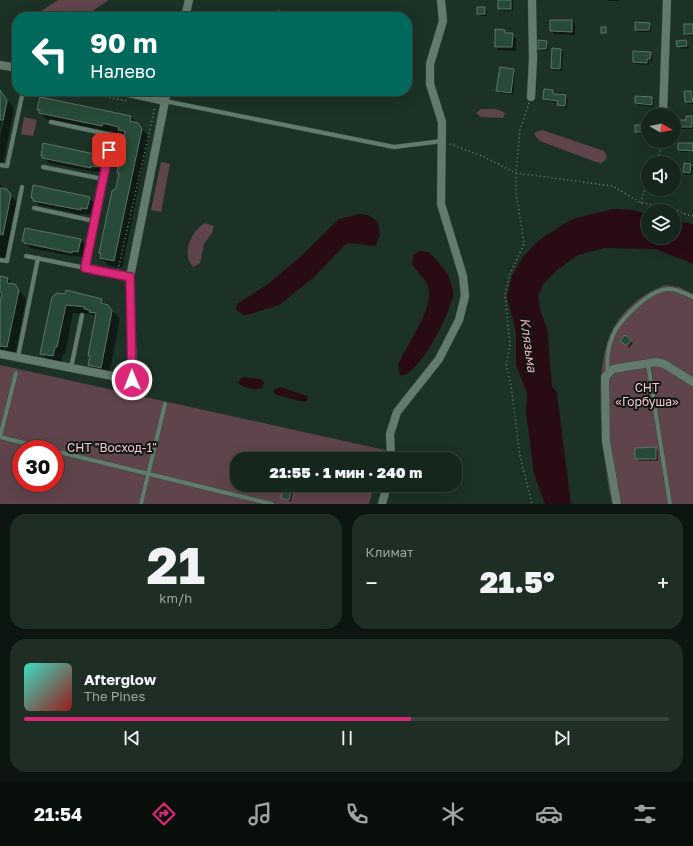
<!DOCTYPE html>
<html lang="ru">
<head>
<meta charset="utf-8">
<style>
  :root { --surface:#15261c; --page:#1e2e25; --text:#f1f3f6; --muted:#9da5a3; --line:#34433b; --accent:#db2777 }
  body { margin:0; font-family:"Golos Text",sans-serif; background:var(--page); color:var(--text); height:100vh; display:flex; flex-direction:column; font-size:15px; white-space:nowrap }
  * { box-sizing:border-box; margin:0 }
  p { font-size:13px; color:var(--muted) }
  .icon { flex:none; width:22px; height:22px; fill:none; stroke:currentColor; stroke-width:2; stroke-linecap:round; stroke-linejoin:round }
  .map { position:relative; height:504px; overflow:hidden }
  .drawer { display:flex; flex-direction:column; gap:10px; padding:10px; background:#0c150f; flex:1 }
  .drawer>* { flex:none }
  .top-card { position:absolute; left:12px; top:12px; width:400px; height:84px; border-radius:16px; box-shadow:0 4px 16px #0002,0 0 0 1px var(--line); background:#00695c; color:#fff; overflow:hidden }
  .needle { width:26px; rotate:99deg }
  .controls { position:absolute; left:641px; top:108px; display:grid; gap:8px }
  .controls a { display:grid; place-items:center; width:40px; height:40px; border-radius:50%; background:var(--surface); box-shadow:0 4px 16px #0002,0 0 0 1px var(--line); font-size:20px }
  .speed { position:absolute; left:12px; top:440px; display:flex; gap:8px; font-size:20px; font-weight:700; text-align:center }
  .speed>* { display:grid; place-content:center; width:52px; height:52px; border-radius:50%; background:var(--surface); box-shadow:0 4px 16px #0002,0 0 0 1px var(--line); line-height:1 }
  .speed .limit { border:6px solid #d22; background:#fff; color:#111 }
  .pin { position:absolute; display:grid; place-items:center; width:34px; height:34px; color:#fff; margin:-17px; border-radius:8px; box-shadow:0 2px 6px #0006 }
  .me { position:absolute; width:44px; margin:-22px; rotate:359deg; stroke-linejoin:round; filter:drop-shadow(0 0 3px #0008) }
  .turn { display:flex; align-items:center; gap:14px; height:84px; padding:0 12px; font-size:18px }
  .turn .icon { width:52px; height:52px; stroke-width:2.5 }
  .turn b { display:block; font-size:28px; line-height:34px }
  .big { font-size:30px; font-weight:800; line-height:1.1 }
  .drawer .tile { flex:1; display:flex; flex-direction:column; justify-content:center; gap:6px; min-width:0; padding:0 14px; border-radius:16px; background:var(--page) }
  .drawer .dial { align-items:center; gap:0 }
  .dial b { font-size:52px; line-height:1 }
  .song { display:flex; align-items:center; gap:12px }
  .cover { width:48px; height:48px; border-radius:6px; background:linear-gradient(135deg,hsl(170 70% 55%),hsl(0 70% 35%)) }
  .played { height:4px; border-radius:2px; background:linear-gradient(90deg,var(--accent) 60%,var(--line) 60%) }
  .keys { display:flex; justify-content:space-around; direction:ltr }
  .heat { display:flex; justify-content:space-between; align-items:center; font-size:22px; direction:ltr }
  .drawer .tiles { flex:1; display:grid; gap:10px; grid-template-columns:1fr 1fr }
  .tile:last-child { grid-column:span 2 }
  .trip { position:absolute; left:230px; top:452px; width:232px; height:40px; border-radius:16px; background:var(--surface); box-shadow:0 4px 16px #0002,0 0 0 1px var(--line); font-weight:800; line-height:40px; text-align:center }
  .dock { display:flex; height:64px; justify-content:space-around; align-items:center; background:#080f0b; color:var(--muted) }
  .dock .icon { width:28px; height:28px }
  .dock .on { color:var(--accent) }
  .dock b { font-size:18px; color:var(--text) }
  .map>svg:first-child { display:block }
</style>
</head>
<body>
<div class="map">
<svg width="693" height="504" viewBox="0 0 693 504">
  <rect width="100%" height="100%" fill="#1c3226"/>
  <g fill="#60444b" fill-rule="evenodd">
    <path d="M58 0H109L83 17H32Z"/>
    <path d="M481 109C489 109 499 108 505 113L503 118 481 117 476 113Z"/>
    <path d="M24 117 37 120 33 136 21 134Z"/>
    <path d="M542 130 604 151 607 156 605 160 602 163 596 162 540 141 534 134 536 132Z"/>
    <path d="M161 162 170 164 161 212 151 210Z"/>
    <path d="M205 223 214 226 212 233 204 244 200 263 193 267C181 253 191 231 205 223Z"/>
    <path d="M666 285 679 287 693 294V504H612C603 460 594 386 607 343 615 316 640 293 666 285Z"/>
    <path d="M0 365 385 450 382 459H237V485H374L369 504H0ZM21 449H55V483H21Z"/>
  </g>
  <g fill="#290b14">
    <path d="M613 209 632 210 648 214V237H674V220L693 224V264L656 249 605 248 578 255 556 271 544 283 538 296 541 313 547 328 552 386 557 393 571 504H545L534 474 526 412 527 393 516 365V332L507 297 512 276 522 258 539 240 572 219Z"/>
    <path d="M359 214 368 215 378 222 380 235 376 245C367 248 356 241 346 244L312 279 279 305 250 314 244 315 236 310 237 304 268 284 299 258 339 219Z"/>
    <path d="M419 251 428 252C440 263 452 275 453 292 454 308 417 380 400 375L398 365C406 345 437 306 427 284 423 276 416 271 412 264L413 255Z"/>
    <path d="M243 377 261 379 264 383 262 388C254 391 247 388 240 385L238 382Z"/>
    <path d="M280 387 307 396 308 400 305 402 276 395 273 391Z"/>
  </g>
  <g fill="#0007">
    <path d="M499 0H513V11H501L499 9Z"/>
    <path d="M607 0H619V1H608Z"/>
    <path d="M485 8 487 10V16H480L478 14Z"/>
    <path d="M572 21 575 25V35L554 34 551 31Z"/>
    <path d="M649 24 651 26V32H638L636 30Z"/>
    <path d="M693 25V36H688L685 34Z"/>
    <path d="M504 31 516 38V51L499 50 496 47Z"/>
    <path d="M686 41 689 48 680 49 678 47Z"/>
    <path d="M546 42 548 44V51H542L539 48Z"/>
    <path d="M561 50 563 52 562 71 554 70 552 68Z"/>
    <path d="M650 53 652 56V61H649V65L636 64 634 62Z"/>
    <path d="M513 70 515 72 513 95 499 93 497 91V83Z"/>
    <path d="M553 91 555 95 566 96 568 98 567 108 561 107 559 103 546 101 544 99Z"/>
    <path d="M690 92 693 94V104H688L686 102Z"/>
    <path d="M0 93 10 103 14 109 3 164 0 163V139L8 101H6L0 129Z"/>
    <path d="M652 98 654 100V107L638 105 636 103Z"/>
    <path d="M38 110 131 117 149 137 122 268 109 266 101 258V253L120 174 118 173 125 135 110 131V133L48 120Z"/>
    <path d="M692 117 693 129H681L679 127Z"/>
    <path d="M648 126V134H639L636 132Z"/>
    <path d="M44 144 99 156 104 161 102 172 89 171 49 163 42 155Z"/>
    <path d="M693 144V155L692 152H681L679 150Z"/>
    <path d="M691 165 693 167 692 175 686 174 684 172Z"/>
    <path d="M0 184 17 202 6 258 0 257Z"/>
    <path d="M32 198H89L94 203 92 214H79L39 205Z"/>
    <path d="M23 240H80L86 246 83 257 71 256 30 248Z"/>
    <path d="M0 277 8 279 26 299 15 354 3 352 0 349V310L2 297 0 295Z"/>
    <path d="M66 291 101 300 120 319 109 375 97 372 89 365 91 357 89 355 96 317 91 314 73 313 65 355 63 354 61 364 49 361 41 353Z"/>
    <path d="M625 336 633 343 629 348 624 343Z"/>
    <path d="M656 448 658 451V461H639L636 458Z"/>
    <path d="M55 456 59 459 57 469 55 468Z"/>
    <path d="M285 488 293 492 291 502 282 498Z"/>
  </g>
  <g fill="#284a38" stroke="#5c7466">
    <rect x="498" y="0" width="13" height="9"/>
    <rect x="477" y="7" width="8" height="7"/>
    <path d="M278 11 296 14V17H277Z"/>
    <path d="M550 20H572V32L550 31Z"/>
    <path d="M635 22 650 23 649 30H635Z"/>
    <rect x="684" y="24" width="9" height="10"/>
    <rect x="601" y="27" width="5" height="6"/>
    <path d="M495 29 505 30V33H513L512 47H495Z"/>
    <path d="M538 40 547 41 546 49H538Z"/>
    <path d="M686 40 687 46 677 47 676 41Z"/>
    <path d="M552 48 561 49 560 69 551 68Z"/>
    <path d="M633 51 651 52 650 59H647V63L633 62Z"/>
    <path d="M500 67 514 69 511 93 496 91Z"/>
    <path d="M544 89 553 90V94L566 95 565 106 557 105 558 101 543 99Z"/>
    <path d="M0 90 7 100 3 120H0Z"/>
    <path d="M684 91H691L693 102H685Z"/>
    <path d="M635 96 652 97V105L635 103Z"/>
    <path d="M40 97 131 116 130 121 138 123 142 129 114 261 100 258 101 253H99L112 191 116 188 119 173H117L125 131 118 130 119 127 114 126 103 123 102 126 39 113 40 110H37Z"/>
    <path d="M686 116H692V127H678L677 120H686Z"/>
    <rect x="635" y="125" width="13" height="7"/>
    <path d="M43 143 99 155 97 167 91 166V168L42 158 43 156H41Z"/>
    <path d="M678 143H693V151L678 150Z"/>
    <path d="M684 163 691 164 690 173 683 172Z"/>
    <path d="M33 185 90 197 87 209 81 208V210L33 201V198H31Z"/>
    <path d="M0 188 7 189 11 195 3 235 0 234Z"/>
    <path d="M25 228 81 239 78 252 73 251 72 253 24 243V241H22Z"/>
    <path d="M0 276 8 278 7 283 15 284 19 290 7 347 0 346V304L2 293 0 292Z"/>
    <path d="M66 290 102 299 101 303 108 305 112 311 101 368 88 365 90 356 88 355 96 313 89 312 90 310 84 309 85 307 66 305 57 347H55L53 356 40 354 52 297 57 293 65 294Z"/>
    <path d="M625 335 631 340 627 346 620 341Z"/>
    <path d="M656 447V459H635V448Z"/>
    <path d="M284 487 291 489 289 500 281 498Z"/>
  </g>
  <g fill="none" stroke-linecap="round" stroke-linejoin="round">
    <defs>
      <g id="lane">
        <path d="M165 101 394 147 442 141"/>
        <path d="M51 122 112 135 85 268"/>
        <path d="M0 165 7 166 23 91"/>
        <path d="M43 167 103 179"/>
        <path d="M34 208 94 221"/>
        <path d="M26 256 130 277"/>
        <path d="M0 260 7 261 22 187"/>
        <path d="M18 357 38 258"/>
        <path d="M648 364 670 504"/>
        <path d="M71 368 82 315"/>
        <path d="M608 372C606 358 609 342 616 329 626 315 651 288 670 289 677 289 686 294 693 297"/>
        <path d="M0 437 16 373"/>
        <path d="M0 437 48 449"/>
        <path d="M55 451 272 504"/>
        <path d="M141 504 165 404"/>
      </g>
      <g id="street">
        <path d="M185 17 189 0"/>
        <path d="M0 65 17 68"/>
        <path d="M120 91 165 101"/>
        <path d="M531 97 533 59 532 0"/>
        <path d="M663 115 667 0"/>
        <path d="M0 354 133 380 130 277 167 91"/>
        <path d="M391 459 390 434 397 412 439 359 459 320 465 296 463 276 441 204 442 122 430 84V64L443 21 441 0"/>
        <path d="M382 504 387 485"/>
        <path d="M617 504 606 441 605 377 613 369 656 362 664 364 693 382"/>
      </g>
    </defs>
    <use href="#lane" stroke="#394c42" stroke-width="5"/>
    <use href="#street" stroke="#394c42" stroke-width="9"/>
    <g stroke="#718378" stroke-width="1.5" stroke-dasharray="1 3" stroke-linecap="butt">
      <path d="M78 91 127 101"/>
      <path d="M529 103 520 130 516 173V192L524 244 510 274 505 295 510 345 506 366 511 385 520 456 532 504"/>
      <path d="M450 144 482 156 516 173 613 186 641 203 670 207 687 215 693 216"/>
      <path d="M657 163 663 141"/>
      <path d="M641 203 648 179"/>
      <path d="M118 270 155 107"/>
    </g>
    <use href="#lane" stroke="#627b6d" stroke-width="4"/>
    <use href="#street" stroke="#627b6d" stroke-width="8"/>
  </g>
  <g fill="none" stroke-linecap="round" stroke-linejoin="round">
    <defs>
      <path id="route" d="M109 150 85 268 130 277 132 380"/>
    </defs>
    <use href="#route" stroke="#8e194d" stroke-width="10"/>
    <use href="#route" stroke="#db2777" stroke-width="7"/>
  </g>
  <g text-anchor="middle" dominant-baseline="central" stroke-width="4" stroke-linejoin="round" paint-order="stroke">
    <g font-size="12" fill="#fbc4d1" stroke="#0e1712">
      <text x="647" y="387">СНТ<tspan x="647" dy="14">«Горбуша»</tspan></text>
      <text x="112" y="447">СНТ "Восход-1"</text>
    </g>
    <g font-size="13" font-style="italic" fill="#eba9b8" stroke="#0e1712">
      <text transform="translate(529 345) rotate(82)">Клязьма</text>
    </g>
  </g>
</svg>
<div class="controls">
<a><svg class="needle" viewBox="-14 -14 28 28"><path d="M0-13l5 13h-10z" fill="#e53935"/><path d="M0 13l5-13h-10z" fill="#9da5a3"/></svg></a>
<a><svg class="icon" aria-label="sound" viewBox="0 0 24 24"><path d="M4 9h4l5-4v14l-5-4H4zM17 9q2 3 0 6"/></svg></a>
<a><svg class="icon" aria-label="layers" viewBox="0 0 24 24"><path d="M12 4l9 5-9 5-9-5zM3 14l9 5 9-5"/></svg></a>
</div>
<div class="speed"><div class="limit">30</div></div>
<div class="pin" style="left:109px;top:150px;background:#d93025"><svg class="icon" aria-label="arrive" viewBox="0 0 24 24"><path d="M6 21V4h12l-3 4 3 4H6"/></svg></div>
<svg class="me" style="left:132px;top:380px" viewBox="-20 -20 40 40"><circle r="17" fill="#db2777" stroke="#fff" stroke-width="3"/><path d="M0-11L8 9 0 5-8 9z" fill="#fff"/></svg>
<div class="trip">21:55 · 1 мин · 240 m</div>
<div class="top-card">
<div class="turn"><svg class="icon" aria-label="left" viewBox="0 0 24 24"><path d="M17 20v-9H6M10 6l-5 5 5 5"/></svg><div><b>90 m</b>Налево</div></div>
</div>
</div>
<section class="drawer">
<div class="tiles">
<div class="tile dial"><b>21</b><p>km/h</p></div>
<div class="tile"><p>Климат</p>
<div class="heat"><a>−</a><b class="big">21.5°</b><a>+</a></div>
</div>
<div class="tile">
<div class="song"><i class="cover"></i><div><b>Afterglow</b><p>The Pines</p></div></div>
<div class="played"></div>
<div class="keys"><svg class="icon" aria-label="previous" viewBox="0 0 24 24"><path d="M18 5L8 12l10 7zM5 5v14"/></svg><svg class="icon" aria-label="pause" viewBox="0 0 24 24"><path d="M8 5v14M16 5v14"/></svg><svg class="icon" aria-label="next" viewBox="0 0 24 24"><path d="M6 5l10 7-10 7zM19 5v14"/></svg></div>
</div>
</div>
</section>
<nav class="dock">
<b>21:54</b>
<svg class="icon on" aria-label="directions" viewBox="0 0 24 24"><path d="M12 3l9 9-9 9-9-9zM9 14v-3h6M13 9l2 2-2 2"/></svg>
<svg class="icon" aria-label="music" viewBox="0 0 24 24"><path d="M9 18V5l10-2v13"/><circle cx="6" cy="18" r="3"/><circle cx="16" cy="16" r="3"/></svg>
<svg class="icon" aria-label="phone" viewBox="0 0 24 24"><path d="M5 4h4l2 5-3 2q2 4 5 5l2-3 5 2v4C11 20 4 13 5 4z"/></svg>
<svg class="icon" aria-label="climate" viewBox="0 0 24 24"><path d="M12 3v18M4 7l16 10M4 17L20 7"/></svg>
<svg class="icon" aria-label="car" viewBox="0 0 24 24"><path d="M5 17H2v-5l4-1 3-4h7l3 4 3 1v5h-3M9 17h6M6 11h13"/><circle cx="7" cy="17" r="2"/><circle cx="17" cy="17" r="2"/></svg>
<svg class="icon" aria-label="filters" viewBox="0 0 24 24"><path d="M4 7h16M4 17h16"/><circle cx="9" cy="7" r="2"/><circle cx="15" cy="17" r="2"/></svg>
</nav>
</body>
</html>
